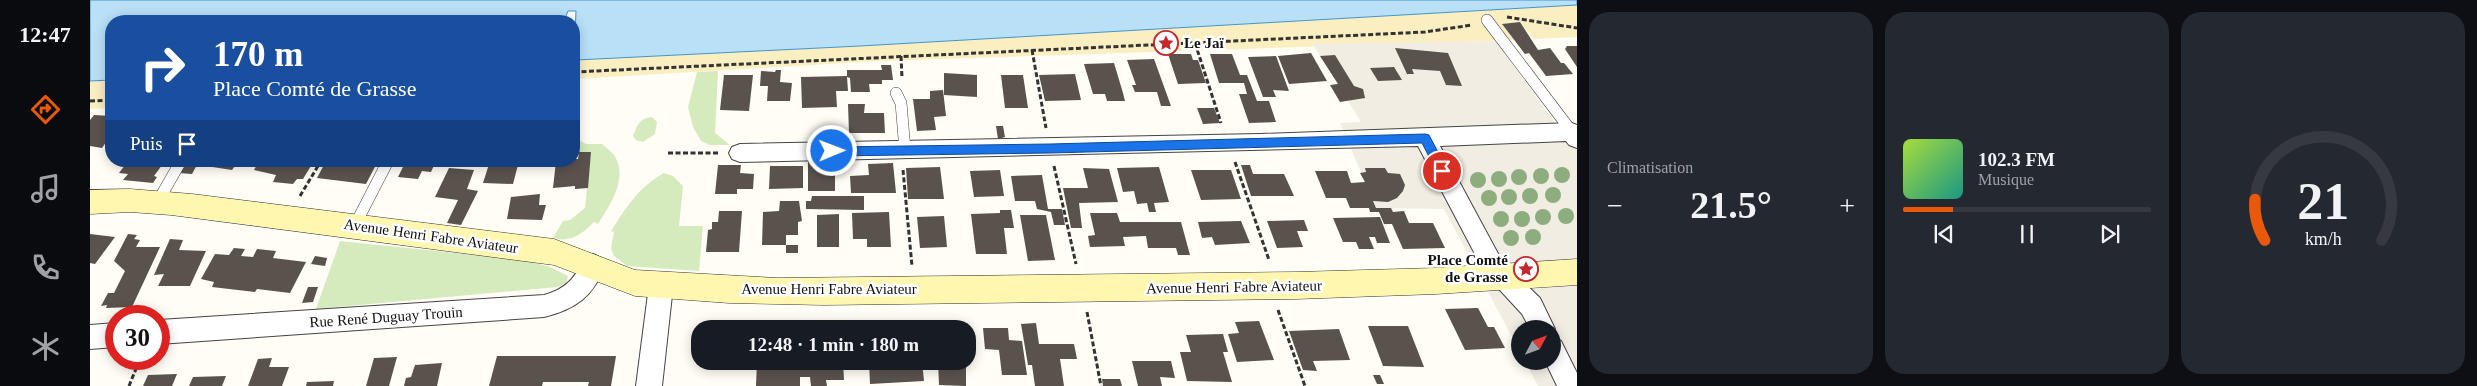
<!DOCTYPE html>
<html lang="fr">
<head>
<meta charset="utf-8">
<style>
  :root { --surface:#171b24; --page:#242831; --text:#f1f3f6; --muted:#9ea1a6; --line:#363941; --accent:#ea580c }
  body { margin:0; font-family:Georgia,serif; background:var(--page); color:var(--text); height:100vh; display:flex; flex-direction:column; font-size:19px; white-space:nowrap }
  * { box-sizing:border-box; margin:0 }
  p { font-size:16px; color:var(--muted) }
  .icon { flex:none; width:28px; height:28px; fill:none; stroke:currentColor; stroke-width:2; stroke-linecap:round; stroke-linejoin:round }
  .map { position:relative; flex:1; overflow:hidden }
  .sheet { display:flex; flex-direction:column; gap:12px; padding:12px; background:#0d0f14; width:900px }
  .sheet>* { flex:none }
  .hud { position:absolute; left:15px; top:15px; width:475px; height:152px; border-radius:20px; box-shadow:0 2px 12px #0003; background:#1a4fa0; color:#fff; overflow:hidden }
  .needle { width:32px; rotate:49deg }
  .fabs { position:absolute; left:1421px; top:320px; display:grid; gap:10px }
  .fabs a { display:grid; place-items:center; width:50px; height:50px; border-radius:50%; background:var(--surface); box-shadow:0 2px 12px #0003; font-size:25px }
  .speed { position:absolute; left:15px; top:305px; display:flex; gap:10px; font-size:25px; font-weight:700; text-align:center }
  .speed>* { display:grid; place-content:center; width:65px; height:65px; border-radius:50%; background:var(--surface); box-shadow:0 2px 12px #0003; line-height:1 }
  .speed .limit { border:8px solid #d22; background:#fff; color:#111 }
  .pin { position:absolute; display:grid; place-items:center; width:42px; height:42px; color:#fff; margin:-21px; border:2px solid #fff; border-radius:50%; box-shadow:0 1px 5px #0007 }
  .me { position:absolute; width:55px; margin:-28px; rotate:89deg; stroke-linejoin:round; filter:drop-shadow(0 0 4px #0008) }
  .turn { display:flex; align-items:center; gap:18px; height:105px; padding:0 25px; font-size:22px }
  .turn .icon { width:65px; height:65px; stroke-width:2.5 }
  .turn b { display:block; font-size:35px; line-height:42px }
  .then { display:flex; align-items:center; height:48px; padding:0 25px; background:#0003; gap:10px; font-size:19px }
  .big { font-size:38px; font-weight:700; line-height:1.1 }
  .sheet .card { flex:1; display:flex; flex-direction:column; justify-content:center; gap:8px; min-width:0; padding:0 18px; border-radius:20px; background:var(--page) }
  .sheet .dial { align-items:center; gap:0 }
  .dial svg { height:130px; overflow:visible; fill:none; stroke:var(--line); stroke-width:7; stroke-linecap:round; text-anchor:middle }
  .dial text { fill:var(--text); stroke:none }
  .song { display:flex; align-items:center; gap:15px }
  .cover { width:60px; height:60px; border-radius:8px; background:linear-gradient(135deg,hsl(80 70% 55%),hsl(170 70% 35%)) }
  .played { height:5px; border-radius:2px; background:linear-gradient(90deg,var(--accent) 20%,var(--line) 20%) }
  .keys { display:flex; justify-content:space-around; direction:ltr }
  .heat { display:flex; justify-content:space-between; align-items:center; font-size:28px; direction:ltr }
  .sheet .tiles { flex:1; display:grid; gap:12px; grid-template-columns:repeat(3,1fr) }
  .trip { position:absolute; left:601px; top:320px; width:285px; height:50px; border-radius:20px; background:var(--surface); box-shadow:0 2px 12px #0003; font-weight:700; line-height:50px; text-align:center }
  main { display:flex; flex:1; min-height:0 }
  .menu { display:flex; flex-direction:column; width:90px; justify-content:space-around; align-items:center; background:#090b0e; color:var(--muted) }
  .menu .icon { width:35px; height:35px }
  .menu .on { color:var(--accent) }
  .menu b { font-size:22px; color:var(--text) }
  .map>svg:first-child { display:block }
</style>
</head>
<body>
<main>
<nav class="menu">
<b>12:47</b>
<svg class="icon on" aria-label="directions" viewBox="0 0 24 24"><path d="M12 3l9 9-9 9-9-9zM9 14v-3h6M13 9l2 2-2 2"/></svg>
<svg class="icon" aria-label="music" viewBox="0 0 24 24"><path d="M9 18V5l10-2v13"/><circle cx="6" cy="18" r="3"/><circle cx="16" cy="16" r="3"/></svg>
<svg class="icon" aria-label="phone" viewBox="0 0 24 24"><path d="M5 4h4l2 5-3 2q2 4 5 5l2-3 5 2v4C11 20 4 13 5 4z"/></svg>
<svg class="icon" aria-label="climate" viewBox="0 0 24 24"><path d="M12 3v18M4 7l16 10M4 17L20 7"/></svg>
</nav>
<div class="map">
<svg width="1487" height="386" viewBox="0 0 1487 386">
  <rect width="100%" height="100%" fill="#fffdf5"/>
  <g fill="#d5ebbd">
    <path d="M628 71 625 133 640 145H620L611 141 603 127 598 107 607 72Z"/>
    <path d="M484 101 490 117 489 140 496 144H512C516 148 521 151 524 155 539 178 520 205 508 224L504 222C492 234 481 243 463 238L473 221 480 220 495 208 501 152H484Z"/>
    <path d="M562 117 567 122 565 134 553 142 546 140 543 136C547 125 550 118 562 117Z"/>
    <path d="M574 173 583 176 593 186 589 226H613L609 271 537 266 524 256 521 248 524 232 521 231C538 205 547 189 574 173Z"/>
    <path d="M250 241 434 260 460 267 478 276 476 284 467 287 226 309Z"/>
  </g>
  <g fill="#fbeec1">
    <path d="M1487 5V37L1444 39 1430 22 1412 24 1424 40 789 61 484 79V59L770 46Z"/>
    <path d="M21 80V108L0 109V81Z"/>
  </g>
  <path fill="#f1ede2" d="M1406 41 1478 141 1487 140V386H1448L1435 361H1462V329H1430V352L1354 209 1286 208 1250 123 1271 122 1223 44Z"/>
  <path fill="#b9e0f7" stroke="#3f96cf" d="M0 0H1487V5L770 46 486 60 484 59 486 11H478L474 21H21V80L0 81Z"/>
  <g fill="#5a524d">
    <path d="M1430 22 1448 50 1460 48 1471 63H1474L1483 74 1456 76 1439 53 1435 54 1412 24Z"/>
    <path d="M1477 46H1487V67L1475 49Z"/>
    <path d="M1305 48 1358 53 1372 86 1356 85 1350 71 1322 69 1324 74H1317Z"/>
    <path d="M1221 53 1237 81 1199 84 1188 56Z"/>
    <path d="M1078 54H1101L1103 60H1108L1116 83 1088 84Z"/>
    <path d="M1120 54H1142L1150 75H1157L1167 101H1179L1186 122 1159 123 1149 94H1157L1154 83H1129Z"/>
    <path d="M1245 55 1264 86 1273 89 1275 98 1250 102 1240 85 1248 84 1230 56Z"/>
    <path d="M1186 56 1199 91 1183 90 1186 97H1173L1158 57Z"/>
    <path d="M1064 59 1081 106H1071L1067 92H1045L1042 85H1046L1037 60Z"/>
    <path d="M1024 63 1033 93 1035 101H1017L1015 94H1003L994 64Z"/>
    <path d="M791 65H801L803 80H792V84H779L780 92H761L760 78 757 77 758 91H746L747 107 712 108 711 77 757 76V70H792Z"/>
    <path d="M1304 67 1312 80 1288 81 1280 68Z"/>
    <path d="M686 70H691L690 82 702 83 700 101H677L678 86H670L671 71 685 72Z"/>
    <path d="M854 73 887 75V97L854 95Z"/>
    <path d="M985 74 991 100 955 101 949 75Z"/>
    <path d="M634 75H663L659 111 630 110Z"/>
    <path d="M911 75H933L938 108H915Z"/>
    <path d="M853 90 856 116 844 117 846 130 827 131 823 99H840V91Z"/>
    <path d="M758 104H775L774 113H794L795 133H759Z"/>
    <path d="M1107 108H1124L1130 123 1113 124Z"/>
    <path d="M4 115 21 116V135L12 148 0 146V120Z"/>
    <path d="M906 126H913L915 137 908 139Z"/>
    <path d="M489 152H501L498 188 485 189V186L463 188 466 161H484V159H488Z"/>
    <rect x="718" y="159" width="27" height="32"/>
    <path d="M38 161H75L64 176 67 177 63 183 33 180 38 174 29 173Z"/>
    <path d="M96 161H109L102 174 89 173Z"/>
    <path d="M119 161H164L162 165 147 163 142 170 116 166Z"/>
    <path d="M169 161H224L213 179H207L203 184 183 182 186 175 164 170Z"/>
    <path d="M236 161H288L276 184 227 178Z"/>
    <path d="M316 161H346L341 172 332 171 328 179 308 177Z"/>
    <path d="M400 161H429L423 184 393 183Z"/>
    <path d="M803 163 806 193H761L760 176 779 175 778 164Z"/>
    <path d="M628 165H651L650 173 664 174 663 189H647V194H625Z"/>
    <path d="M1151 165H1160L1163 174H1194L1204 196H1161Z"/>
    <path d="M680 166H713V188L679 189Z"/>
    <path d="M850 167 854 199H818L816 168Z"/>
    <path d="M1069 167 1079 202 1064 203 1066 212H1059L1057 203 1047 204 1044 191 1033 192 1027 168Z"/>
    <path d="M359 168 384 170 377 189 388 191 371 225 357 223 368 200 345 197Z"/>
    <path d="M993 168 1019 169 1028 202 989 203 992 228H981L973 188H998Z"/>
    <path d="M1275 168H1295L1298 173 1310 174 1315 185 1313 191 1307 198 1298 202 1283 201 1286 208H1301L1303 212 1314 211 1319 223H1343L1355 248 1313 249 1302 224H1294L1289 212H1280L1279 208H1260L1256 198H1236L1225 171H1257L1261 183 1275 182 1270 173 1276 172Z"/>
    <path d="M910 170 914 196 884 197 880 171Z"/>
    <path d="M1101 170H1141L1151 199 1111 200Z"/>
    <path d="M952 175 958 209H972L975 225H964L961 212 947 209 945 201H925L921 176Z"/>
    <path d="M450 194 449 205H456L452 220 417 219 421 197Z"/>
    <path d="M722 196H774V210L716 209V201H721Z"/>
    <path d="M690 201H709L712 221 708 222V235H696V245H708V253H696V245H672L673 212 689 211Z"/>
    <path d="M910 210H921L924 228H914L917 254H886L881 214 910 213Z"/>
    <path d="M629 211H652L649 252H616L618 230 622 229V222H628Z"/>
    <path d="M799 212 801 247H777V239H763L762 213Z"/>
    <path d="M1000 213H1027L1030 222H1091L1100 255H1088L1086 248H1058L1056 236 1033 237 1035 246 1000 247 998 236 1005 235Z"/>
    <path d="M749 214V247H727V215Z"/>
    <path d="M930 215H956L965 260 938 261Z"/>
    <path d="M854 216 857 247 830 248 827 217Z"/>
    <path d="M1290 217 1300 243H1287L1285 237H1279L1284 249H1269L1266 242H1253L1243 218Z"/>
    <path d="M1214 220 1218 231H1207L1213 247 1187 248 1177 221Z"/>
    <path d="M1151 221 1160 243 1125 245 1122 237 1112 238 1108 222Z"/>
    <path d="M0 234 25 237 5 264 0 263Z"/>
    <path d="M38 234 47 235 44 239 50 240 46 247H70L42 307 16 308 17 305 11 306 18 293H24L35 271 24 261Z"/>
    <path d="M80 239 93 240 89 250 116 251 100 286H68L74 274 64 275Z"/>
    <path d="M144 248 155 249 151 256 163 257 167 249 186 251 183 258 216 262 200 293 167 289 165 292 122 287 124 282 111 279 125 254 139 255Z"/>
    <path d="M225 256 237 258 235 266 221 264Z"/>
    <path d="M218 287H228L223 302 212 303Z"/>
    <path d="M1388 308 1398 327H1404L1415 348 1375 350 1355 309Z"/>
    <path d="M1169 321 1184 360 1147 362 1138 334 1149 333 1145 322Z"/>
    <path d="M946 323 949 344H984L987 359H970L974 386H945L942 365H938L931 324Z"/>
    <path d="M1278 326H1318L1334 367 1293 366Z"/>
    <path d="M893 328H918L919 340 932 341 937 375H912L909 350 895 349Z"/>
    <path d="M1249 329 1260 360 1223 361 1227 371 1213 370 1199 331Z"/>
    <path d="M1133 334 1138 352H1133L1142 382 1097 381 1090 352H1101L1096 335Z"/>
    <path d="M407 356H526L521 386H498L499 382H453L452 386H399Z"/>
    <path d="M307 357 299 386H276L284 358Z"/>
    <path d="M182 358 179 367H199L192 386H158L168 359Z"/>
    <rect x="612" y="361" width="16" height="5"/>
    <path d="M667 361H753L754 380H736L737 386H721L720 377H710V386H666Z"/>
    <path d="M779 361H832L834 381 780 384Z"/>
    <path d="M848 361H876V386L849 385Z"/>
    <path d="M1042 361H1081L1085 378 1070 377 1072 386H1048Z"/>
    <path d="M352 363 347 386H314L316 378 321 377 325 365Z"/>
    <path d="M87 374 82 386H53L58 375Z"/>
    <path d="M1283 375H1290L1294 384H1287Z"/>
    <path d="M136 376 132 386H99L103 377Z"/>
    <path d="M1012 379H1030L1032 386H1013Z"/>
    <path d="M244 381 243 386H216L217 382Z"/>
  </g>
  <g fill="none" stroke-linecap="round" stroke-linejoin="round">
    <defs>
      <g id="lane">
        <path d="M1397 20 1482 132"/>
        <path d="M806 93 811 103 815 150"/>
        <path d="M67 203 91 161"/>
        <path d="M265 225 298 161"/>
      </g>
      <g id="street">
        <path d="M1482 123 1487 125V148L1479 145 1476 141 1350 146 1412 261 1450 298 1465 329 1462 336V329H1440L1432 314 1396 275 1328 146 650 162 642 159 639 153 642 147 650 144 1170 134Z"/>
        <path d="M503 254 511 258 515 265C504 296 486 309 454 317L69 344V320L454 295C476 289 485 278 495 258Z"/>
        <path d="M571 275 580 278 583 286 572 386H546L559 286 562 278Z"/>
        <path d="M26 323V347L0 349V325Z"/>
        <path d="M1462 337 1471 341 1487 373V386H1467L1455 361H1462Z"/>
      </g>
      <path id="secondary" d="M40 189 102 194 464 239 545 270 687 278 1206 272 1346 268 1487 259V285L1346 294 1206 299 734 305 639 303 545 296 464 265 81 215 40 212 0 214V190Z"/>
    </defs>
    <use href="#lane" stroke="#444" stroke-width="12"/>
    <use href="#street" stroke="#444" stroke-width="2"/>
    <use href="#secondary" stroke="#333" stroke-width="1"/>
    <g stroke="#333" stroke-width="3" stroke-dasharray="5 2.5" stroke-linecap="butt">
      <path d="M1417 17 1487 28"/>
      <path d="M1105 43 1131 123"/>
      <path d="M942 50 956 128"/>
      <path d="M811 56 812 78"/>
      <path d="M484 72 1335 32 1382 25"/>
      <path d="M0 101 21 100"/>
      <path d="M578 153H630"/>
      <path d="M1145 162 1179 260"/>
      <path d="M964 166 986 264"/>
      <path d="M813 170 822 266"/>
      <path d="M210 196 231 161"/>
      <path d="M1188 310 1215 386"/>
      <path d="M997 312 1011 386"/>
      <path d="M39 386 50 359"/>
    </g>
    <use href="#lane" stroke="#fff" stroke-width="11"/>
    <use href="#street" fill="#fff" fill-rule="evenodd"/>
    <use href="#secondary" fill="#fff6b0" fill-rule="evenodd"/>
  </g>
  <g fill="#8dad7f">
    <circle cx="1472" cy="175" r="8"/>
    <circle cx="1451" cy="176" r="8"/>
    <circle cx="1429" cy="177" r="8"/>
    <circle cx="1409" cy="179" r="8"/>
    <circle cx="1388" cy="180" r="8"/>
    <circle cx="1463" cy="195" r="8"/>
    <circle cx="1440" cy="196" r="8"/>
    <circle cx="1419" cy="197" r="8"/>
    <circle cx="1399" cy="198" r="8"/>
    <circle cx="1476" cy="216" r="8"/>
    <circle cx="1453" cy="217" r="8"/>
    <circle cx="1411" cy="219" r="8"/>
    <circle cx="1432" cy="219" r="8"/>
    <circle cx="1443" cy="237" r="8"/>
    <circle cx="1421" cy="238" r="8"/>
  </g>
  <path fill="#1a73e8" stroke="#114b97" d="M1335 134 1339 135 1358 171 1356 174H1348L1332 143 960 153 742 156 736 151 742 147 960 144Z"/>
  <defs>
    <symbol id="sight-ring" viewBox="-11 -11 22 22"><circle r="9.5" fill="#fff" stroke="#c4262e" stroke-width="1.5"/><path d="M0-6L1.8-2.2L6-1.7L2.9 1.2L3.7 5.4L0 3.3L-3.7 5.4L-2.9 1.2L-6-1.7L-1.8-2.2Z" fill="#c4262e"/></symbol>
  </defs>
  <g fill-rule="evenodd">
    <use href="#sight-ring" x="1062" y="29" width="28" height="28"/>
    <use href="#sight-ring" x="1422" y="255" width="28" height="28"/>
  </g>
  <g text-anchor="middle" dominant-baseline="central" stroke-width="5" stroke-linejoin="round" paint-order="stroke">
    <g font-size="15" font-weight="bold" fill="#111" stroke="#fff" text-anchor="start">
      <text x="1094" y="43">Le Jaï</text>
      <text x="1418" y="260" text-anchor="end">Place Comté<tspan x="1418" dy="17">de Grasse</tspan></text>
    </g>
    <g font-size="15" fill="#111" stroke="#fff">
      <text transform="translate(341 236) rotate(8)">Avenue Henri Fabre Aviateur</text>
      <text transform="translate(1144 287) rotate(-1)">Avenue Henri Fabre Aviateur</text>
      <text x="739" y="289">Avenue Henri Fabre Aviateur</text>
      <text transform="translate(296 317) rotate(-4)">Rue René Duguay Trouin</text>
    </g>
  </g>
</svg>
<div class="fabs">
<a><svg class="needle" viewBox="-14 -14 28 28"><path d="M0-13l5 13h-10z" fill="#e53935"/><path d="M0 13l5-13h-10z" fill="#9ea1a6"/></svg></a>
</div>
<div class="speed"><div class="limit">30</div></div>
<div class="pin" style="left:1352px;top:171px;background:#d93025"><svg class="icon" aria-label="arrive" viewBox="0 0 24 24"><path d="M6 21V4h12l-3 4 3 4H6"/></svg></div>
<svg class="me" style="left:742px;top:151px" viewBox="-20 -20 40 40"><circle r="17" fill="#1a73e8" stroke="#fff" stroke-width="3"/><path d="M0-11L8 9 0 5-8 9z" fill="#fff"/></svg>
<div class="trip">12:48 · 1 min · 180 m</div>
<div class="hud">
<div class="turn"><svg class="icon" aria-label="right" viewBox="0 0 24 24"><path d="M7 20v-9h11M14 6l5 5-5 5"/></svg><div><b>170 m</b>Place Comté de Grasse</div></div>
<div class="then">Puis<svg class="icon" aria-label="arrive" viewBox="0 0 24 24"><path d="M6 21V4h12l-3 4 3 4H6"/></svg></div>
</div>
</div>
<section class="sheet">
<div class="tiles">
<div class="card"><p>Climatisation</p>
<div class="heat"><a>−</a><b class="big">21.5°</b><a>+</a></div>
</div>
<div class="card">
<div class="song"><i class="cover"></i><div><b>102.3 FM</b><p>Musique</p></div></div>
<div class="played"></div>
<div class="keys"><svg class="icon" aria-label="previous" viewBox="0 0 24 24"><path d="M18 5L8 12l10 7zM5 5v14"/></svg><svg class="icon" aria-label="pause" viewBox="0 0 24 24"><path d="M8 5v14M16 5v14"/></svg><svg class="icon" aria-label="next" viewBox="0 0 24 24"><path d="M6 5l10 7-10 7zM19 5v14"/></svg></div>
</div>
<div class="card dial"><svg viewBox="0 0 100 80">
<path d="M14 69A42 42 0 1 1 86 69"/>
<path d="M14 69A42 42 0 0 1 8 44" stroke="#ea580c"/>
<text x="50" y="56" font-size="32" font-weight="700">21</text>
<text x="50" y="72" font-size="11">km/h</text>
</svg></div>
</div>
</section>
</main>
</body>
</html>
